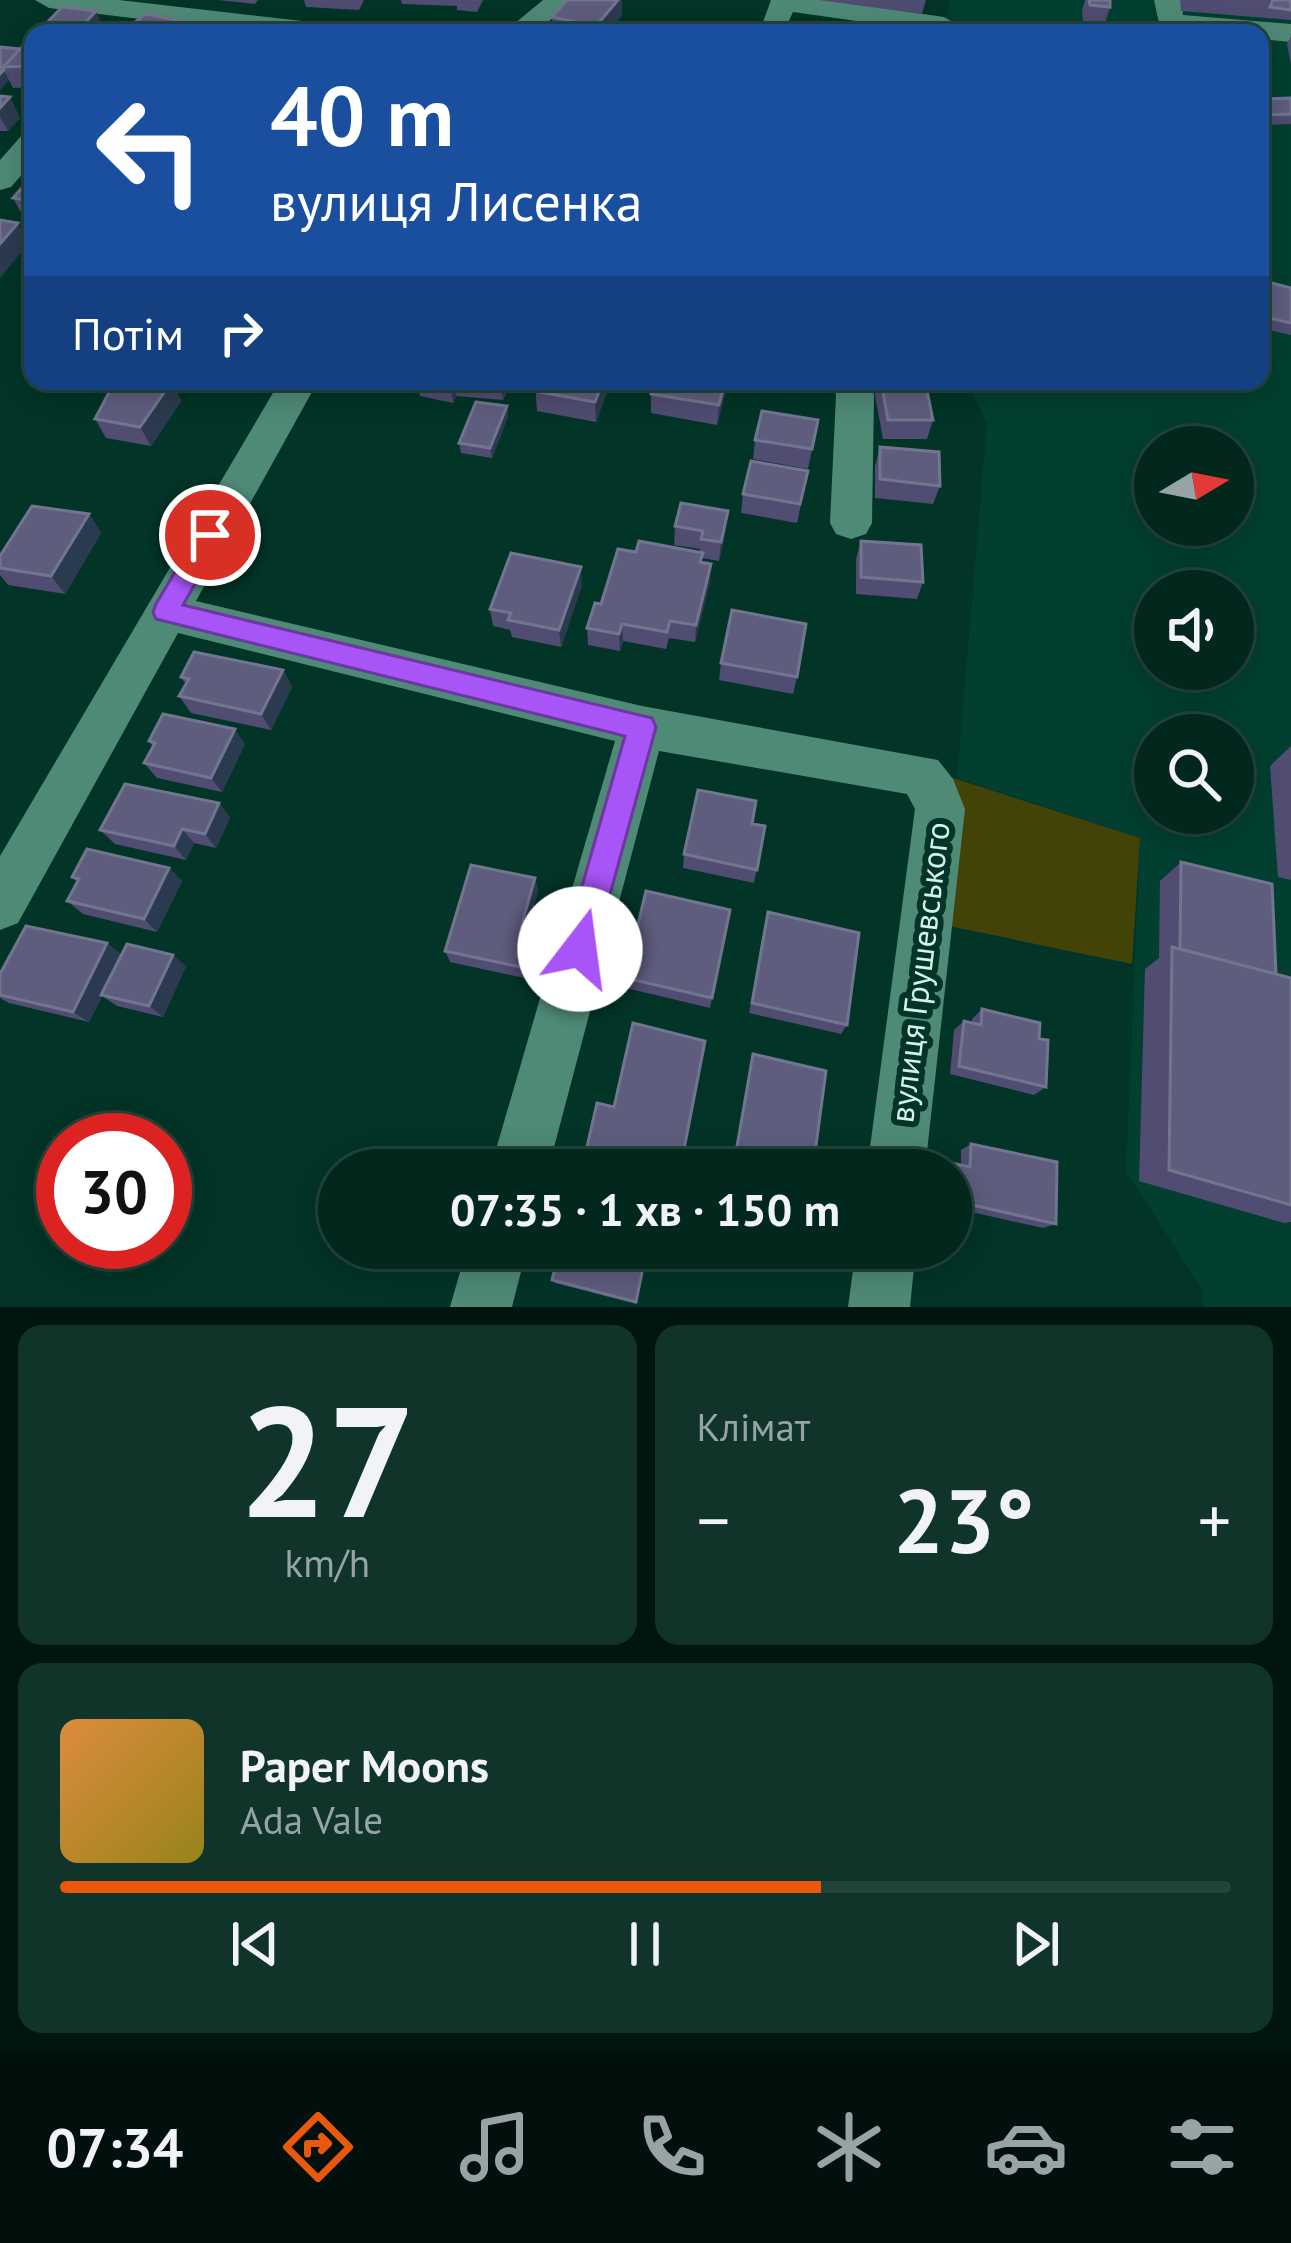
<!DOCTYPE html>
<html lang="uk">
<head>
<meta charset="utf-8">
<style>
  :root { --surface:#02271d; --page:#10332a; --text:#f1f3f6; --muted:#96a5a4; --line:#23443b; --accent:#ea580c }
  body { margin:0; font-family:"PT Sans",sans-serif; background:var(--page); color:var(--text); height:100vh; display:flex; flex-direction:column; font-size:45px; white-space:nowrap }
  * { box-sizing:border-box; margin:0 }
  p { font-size:39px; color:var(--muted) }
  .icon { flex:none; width:66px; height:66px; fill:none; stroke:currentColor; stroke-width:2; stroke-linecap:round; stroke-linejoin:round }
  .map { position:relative; height:1307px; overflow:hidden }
  .details { display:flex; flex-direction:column; gap:18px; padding:18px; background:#011510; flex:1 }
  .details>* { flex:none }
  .guide { position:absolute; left:24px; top:24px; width:1245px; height:366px; border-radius:24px; box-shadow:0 6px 30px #0003,0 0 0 3px var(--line); background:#1a4fa0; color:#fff; overflow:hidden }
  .needle { width:78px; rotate:80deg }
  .controls { position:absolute; left:1134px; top:426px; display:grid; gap:24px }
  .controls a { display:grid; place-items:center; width:120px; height:120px; border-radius:50%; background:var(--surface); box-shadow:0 6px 30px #0003,0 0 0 3px var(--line); font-size:60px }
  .speed { position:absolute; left:36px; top:1113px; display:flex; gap:24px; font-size:60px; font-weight:700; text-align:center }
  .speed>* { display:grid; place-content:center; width:156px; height:156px; border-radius:50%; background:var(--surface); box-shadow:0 6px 30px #0003,0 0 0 3px var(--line); line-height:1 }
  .speed .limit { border:18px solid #d22; background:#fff; color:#111 }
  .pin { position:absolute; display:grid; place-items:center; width:102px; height:102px; color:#fff; margin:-51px; border:6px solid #fff; border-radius:50%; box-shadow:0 3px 12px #0007 }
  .me { position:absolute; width:132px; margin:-66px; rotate:15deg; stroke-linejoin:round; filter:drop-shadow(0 0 9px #0008) }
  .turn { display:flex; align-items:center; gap:42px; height:252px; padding:0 48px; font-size:54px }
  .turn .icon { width:156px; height:156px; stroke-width:2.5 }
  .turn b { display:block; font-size:84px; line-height:102px }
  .then { display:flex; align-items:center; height:114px; padding:0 48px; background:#0003; gap:24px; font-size:45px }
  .big { font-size:90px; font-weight:600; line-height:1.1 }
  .details .card { flex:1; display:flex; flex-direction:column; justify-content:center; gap:18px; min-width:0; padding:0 42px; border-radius:24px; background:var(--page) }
  .details .dial { align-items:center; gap:0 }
  .dial b { font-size:156px; line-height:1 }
  .song { display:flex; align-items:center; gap:36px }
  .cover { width:144px; height:144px; border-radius:18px; background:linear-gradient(135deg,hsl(30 70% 55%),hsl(50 70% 35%)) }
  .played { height:12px; border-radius:6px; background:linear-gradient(90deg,var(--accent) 65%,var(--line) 65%) }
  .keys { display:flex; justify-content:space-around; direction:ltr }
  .heat { display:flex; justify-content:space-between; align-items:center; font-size:66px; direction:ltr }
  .details .tiles { flex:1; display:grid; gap:18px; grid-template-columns:1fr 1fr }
  .card:last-child { grid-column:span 2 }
  .trip { position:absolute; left:318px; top:1149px; width:654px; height:120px; border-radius:60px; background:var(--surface); box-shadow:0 6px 30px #0003,0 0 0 3px var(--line); font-weight:600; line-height:120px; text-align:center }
  .tabs { display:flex; height:192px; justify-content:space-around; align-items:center; background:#01100c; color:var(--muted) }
  .tabs .icon { width:84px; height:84px }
  .tabs .current { color:var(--accent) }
  .tabs b { font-size:54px; color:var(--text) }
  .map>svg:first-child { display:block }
</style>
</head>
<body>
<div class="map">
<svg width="1291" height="1307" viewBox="0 0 1291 1307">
  <rect width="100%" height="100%" fill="#023427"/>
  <path fill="#023f30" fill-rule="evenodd" d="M950 0H1291V1307H1203V1290L1126 1172 1140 838 957 778 987 424 967 381H1260V33H943ZM1155 447H1233V525H1155ZM1155 591H1233V669H1155ZM1155 735H1233V813H1155Z"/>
  <path fill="#434308" d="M950 777 1140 838 1132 964 944 925Z"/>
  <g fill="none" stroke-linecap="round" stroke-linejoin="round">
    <g fill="#4f8a77" fill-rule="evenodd">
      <path d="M35 0H119L329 24 343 33H257L49 8Z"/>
      <path d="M543 0H574L535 33H503Z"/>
      <path d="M771 0H827L944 17 958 25 954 31 941 33 793 12 783 33H759Z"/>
      <path d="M1154 0H1182L1183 15 1291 24V42L1260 39V33L1160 28Z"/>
      <path d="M33 133V162L11 187 0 190V160L22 135Z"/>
      <path d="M280 381H318L196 601 642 706 938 760 953 779 965 809 925 1170H867L915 809 907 794 659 751 548 1170H490L615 741 178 633 18 923 0 930V856Z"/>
      <path d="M831 381H869L874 395 872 523 866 534 851 539 836 534 830 523 836 395Z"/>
      <path d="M467 1248H527L512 1307H450Z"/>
      <path d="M856 1248H916L910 1307H848Z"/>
    </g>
  </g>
  <g fill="#504c72">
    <path d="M218 0H258L255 4Z"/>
    <path d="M299 0H364L359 10 306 7 304 0Z"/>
    <path d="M401 0H483L477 12 457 10V6L402 4Z"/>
    <path d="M567 0H622V15L608 33H553L552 17Z"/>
    <path d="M819 0H926L922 14Z"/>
    <path d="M1085 0H1110V7L1104 27 1083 25 1082 10Z"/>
    <path d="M1180 0H1291V20L1181 11Z"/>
    <path d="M1291 36V65L1287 44Z"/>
    <path d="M33 46V87L13 88 9 80 0 90V47L20 49Z"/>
    <path d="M0 96 10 97 20 118 8 131H0Z"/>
    <path d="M1291 98V124L1260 125V99Z"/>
    <path d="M33 175V220L24 218 13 198Z"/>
    <path d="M1260 283 1291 288V335L1260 328Z"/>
    <path d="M172 381 181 401 151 446 106 438 95 419Z"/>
    <path d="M417 381H512L503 400 456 396 453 403 420 396Z"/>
    <path d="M535 381H611L596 422 537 411Z"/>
    <path d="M655 381H727L725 395 717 425 651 413V394Z"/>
    <path d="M876 381H925L933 420 927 439H883L874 390Z"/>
    <path d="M507 406 508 416 492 458 461 453 459 443Z"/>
    <path d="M818 420 808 469 753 459 755 440Z"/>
    <path d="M880 447 940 486 933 504 875 498V466Z"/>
    <path d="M808 471 797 523 741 513 743 494Z"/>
    <path d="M89 514 101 533 65 594 8 585 0 575V556Z"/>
    <path d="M675 526 726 529 719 561 702 558V563L710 582 695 642 669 638 666 649 623 641 620 651 588 645 587 628 636 552H700V549L674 545Z"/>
    <path d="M861 541 923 582 917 599 856 594V559Z"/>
    <path d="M582 585 561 647 512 637 510 630 493 626 490 609Z"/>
    <path d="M721 663 797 677 793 694 719 680Z"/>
    <path d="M283 670 292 687 271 730 191 713 179 696 186 685 181 677Z"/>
    <path d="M149 741 245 744 222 792 157 778 144 763 153 747Z"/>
    <path d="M1291 746V880L1278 877 1270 766Z"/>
    <path d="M219 803 230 818 216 848 194 843 186 860 115 844 100 830Z"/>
    <path d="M752 824 765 826 754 883 683 868 684 854Z"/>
    <path d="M1181 862 1276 974 1291 978V1222L1284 1223 1139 1181 1145 969 1159 958 1160 881Z"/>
    <path d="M169 868 182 881 157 932 83 914 67 901 77 882 72 877Z"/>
    <path d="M535 878 538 891 528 928 539 942 529 979 450 962 445 951Z"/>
    <path d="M730 910 710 1008 626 988 625 978Z"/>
    <path d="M768 912 847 1025 841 1034 749 1013Z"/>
    <path d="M107 943 121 955 186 966 163 1017 117 1006 102 996 89 1022 9 1003 0 998V974Z"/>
    <path d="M982 1009 1039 1039 1046 1087 1034 1095 950 1074 954 1030 964 1021 972 1023V1019Z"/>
    <path d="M753 1054 815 1153 821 1170H731Z"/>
    <path d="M614 1107 680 1170H653L589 1153 587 1147Z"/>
    <path d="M971 1144 1056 1224 1043 1228 958 1209 959 1197 951 1195V1170H937V1168L947 1162 961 1165V1150Z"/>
    <path d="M647 1248 636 1304 555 1283 552 1280Z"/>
  </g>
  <g fill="#2b3b4f">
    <path d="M618 0H622V15L608 33H596V26Z"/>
    <path d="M96 11 105 31 102 33H76Z"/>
    <path d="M4 70 9 80 0 90V74Z"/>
    <path d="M10 97 20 118 8 131 0 117V108Z"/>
    <path d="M18 223 29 243 0 278V244Z"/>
    <path d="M172 381 181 401 151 446 140 427Z"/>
    <path d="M450 381H454L456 396 453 403Z"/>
    <path d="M500 381H512L503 400Z"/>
    <path d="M603 381H611L596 422 595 402Z"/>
    <path d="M725 381V395L717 425 719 405Z"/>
    <path d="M507 406 508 416 492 458 490 448Z"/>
    <path d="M728 511 726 529 719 561 721 542Z"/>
    <path d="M89 514 101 533 65 594 51 576Z"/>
    <path d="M711 564 710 582 695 642 696 625Z"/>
    <path d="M581 567 582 585 561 647 559 630Z"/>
    <path d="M622 624 623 641 620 651 619 634Z"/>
    <path d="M283 670 292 687 271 730 261 714Z"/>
    <path d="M235 729 245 744 222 792 211 778Z"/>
    <path d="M219 803 230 818 216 848 205 834Z"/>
    <path d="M182 829 194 843 186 860 174 846Z"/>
    <path d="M169 868 182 881 157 932 144 919Z"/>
    <path d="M535 878 538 891 525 939 521 927Z"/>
    <path d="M536 930 539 942 529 979 525 968Z"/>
    <path d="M107 943 122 955 89 1022 73 1012Z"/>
    <path d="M173 955 186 966 163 1017 149 1006Z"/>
  </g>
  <g fill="#5e5d7e" stroke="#71758f" stroke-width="3">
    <path d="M567 0H618L596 26 552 17Z"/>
    <path d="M1089 0H1110V7L1090 5Z"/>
    <path d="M1273 0H1291V10L1270 7Z"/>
    <path d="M62 7 96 11 76 33H37Z"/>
    <path d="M145 14 197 24 189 33H122Z"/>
    <path d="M305 26 364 32 300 33Z"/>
    <path d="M24 45 33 46V66L3 67Z"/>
    <path d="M0 47 20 49 3 67 4 70 0 74Z"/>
    <path d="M0 96 10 97 0 108Z"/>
    <path d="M1291 98V114L1260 115V99Z"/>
    <rect x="1260" y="147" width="3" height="16"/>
    <path d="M33 175V201L13 198Z"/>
    <path d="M0 220 18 223 0 244Z"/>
    <path d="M1268 282 1291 288V323L1260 316V283Z"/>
    <path d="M115 381H172L140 427 95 419Z"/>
    <path d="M539 381H603L595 402 535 391Z"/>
    <path d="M655 381H725L719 405 651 394Z"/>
    <path d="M881 381H925L933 420H888Z"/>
    <path d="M476 402 507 406 490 448 459 443Z"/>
    <path d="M762 411 818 420 812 449 755 440Z"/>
    <path d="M880 447 939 452 940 486 880 479Z"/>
    <path d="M751 461 808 471 800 504 743 494Z"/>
    <path d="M681 503 728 511 721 542 701 539 703 531 675 526Z"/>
    <path d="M32 506 89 514 51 576 0 568V556Z"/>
    <path d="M639 541 703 553 700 562 711 564 696 625 670 621 667 632 622 624 619 634 587 628 595 603 601 604 618 549 636 552Z"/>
    <path d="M861 541 921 545 923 582 861 577Z"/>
    <path d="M511 553 581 567 559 630 508 620 511 613 490 609Z"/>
    <path d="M732 610 806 624 797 677 721 663Z"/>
    <path d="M194 652 283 670 261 714 179 696 189 679 181 677Z"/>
    <path d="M163 714 235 729 211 778 144 763 155 743 149 741Z"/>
    <path d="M125 784 219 803 205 834 182 829 174 846 100 830Z"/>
    <path d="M698 790 756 801 752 824 765 826 757 870 684 854Z"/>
    <path d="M87 849 169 868 144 919 67 901 79 879 72 877Z"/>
    <path d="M1181 862 1272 884 1276 974 1180 949Z"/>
    <path d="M471 865 535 878 521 927 536 930 525 968 445 951Z"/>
    <path d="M646 891 730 910 712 998 625 978Z"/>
    <path d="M768 912 859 933 847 1025 752 1003Z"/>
    <path d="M26 926 107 943 73 1012 0 995V974Z"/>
    <path d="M127 944 173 955 149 1006 101 995Z"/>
    <path d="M1172 947 1291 978V1205L1169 1170Z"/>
    <path d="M982 1009 1040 1023 1039 1039 1048 1040 1046 1087 959 1066 964 1021 981 1025Z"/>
    <path d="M633 1023 705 1041 680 1170 587 1147 597 1103 614 1107Z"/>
    <path d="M753 1054 826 1071 815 1153 823 1155 821 1170H733Z"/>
    <path d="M971 1144 1057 1162 1056 1224 968 1204 969 1192 951 1188V1170H946L947 1162 970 1167Z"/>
    <path d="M560 1248H647L636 1302 552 1280Z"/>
  </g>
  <path fill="#a855f7" stroke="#6d37a1" stroke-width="3" d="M210 525 223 535 183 605 652 718 656 727 592 960 580 964 569 960 564 949 625 736 156 619 153 612 156 604 201 528Z"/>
  <g text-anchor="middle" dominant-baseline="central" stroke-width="12" stroke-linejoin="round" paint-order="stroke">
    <g font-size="33" fill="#d4f2e7" stroke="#023427">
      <text transform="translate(919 972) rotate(-83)">вулиця Грушевського</text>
    </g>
  </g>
</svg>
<div class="controls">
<a><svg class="needle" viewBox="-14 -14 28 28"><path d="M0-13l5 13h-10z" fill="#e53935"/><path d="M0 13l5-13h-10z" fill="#96a5a4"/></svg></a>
<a><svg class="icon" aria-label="sound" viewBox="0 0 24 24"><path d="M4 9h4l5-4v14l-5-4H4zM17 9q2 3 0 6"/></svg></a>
<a><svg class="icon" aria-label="search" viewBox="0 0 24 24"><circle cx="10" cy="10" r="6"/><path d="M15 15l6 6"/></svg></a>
</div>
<div class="speed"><div class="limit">30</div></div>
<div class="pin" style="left:210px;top:535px;background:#d93025"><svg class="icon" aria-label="arrive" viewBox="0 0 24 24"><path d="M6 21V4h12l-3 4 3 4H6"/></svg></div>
<svg class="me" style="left:580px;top:949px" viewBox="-20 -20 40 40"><circle r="19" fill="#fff"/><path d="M0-13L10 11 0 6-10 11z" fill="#a855f7"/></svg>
<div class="trip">07:35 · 1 хв · 150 m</div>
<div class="guide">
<div class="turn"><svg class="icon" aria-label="left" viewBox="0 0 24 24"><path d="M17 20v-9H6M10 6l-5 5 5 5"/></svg><div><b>40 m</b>вулиця Лисенка</div></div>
<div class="then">Потім<svg class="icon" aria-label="right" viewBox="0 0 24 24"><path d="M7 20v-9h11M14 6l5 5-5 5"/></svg></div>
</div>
</div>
<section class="details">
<div class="tiles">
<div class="card dial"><b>27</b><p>km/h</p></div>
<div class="card"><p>Клімат</p>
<div class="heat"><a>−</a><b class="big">23°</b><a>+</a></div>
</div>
<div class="card">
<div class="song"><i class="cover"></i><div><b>Paper Moons</b><p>Ada Vale</p></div></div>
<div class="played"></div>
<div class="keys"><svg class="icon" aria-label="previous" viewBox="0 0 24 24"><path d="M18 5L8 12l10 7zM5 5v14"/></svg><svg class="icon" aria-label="pause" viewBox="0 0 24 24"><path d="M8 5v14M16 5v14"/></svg><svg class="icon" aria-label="next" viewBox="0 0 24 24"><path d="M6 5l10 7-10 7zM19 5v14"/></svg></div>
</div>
</div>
</section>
<nav class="tabs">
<b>07:34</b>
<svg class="icon current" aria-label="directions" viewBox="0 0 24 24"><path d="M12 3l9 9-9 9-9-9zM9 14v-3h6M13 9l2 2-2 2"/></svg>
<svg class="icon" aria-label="music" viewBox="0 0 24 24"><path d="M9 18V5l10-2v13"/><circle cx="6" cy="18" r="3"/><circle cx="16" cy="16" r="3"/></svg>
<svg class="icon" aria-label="phone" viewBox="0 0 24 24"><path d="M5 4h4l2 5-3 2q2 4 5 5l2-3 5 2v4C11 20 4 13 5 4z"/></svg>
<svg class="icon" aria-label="climate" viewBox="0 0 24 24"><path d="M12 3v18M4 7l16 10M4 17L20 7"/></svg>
<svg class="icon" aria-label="car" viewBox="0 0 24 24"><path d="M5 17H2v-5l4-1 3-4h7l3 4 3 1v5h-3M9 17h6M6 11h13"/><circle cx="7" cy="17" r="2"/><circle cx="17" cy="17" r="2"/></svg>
<svg class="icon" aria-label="filters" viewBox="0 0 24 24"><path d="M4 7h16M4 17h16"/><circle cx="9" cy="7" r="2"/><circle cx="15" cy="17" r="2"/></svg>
</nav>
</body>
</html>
